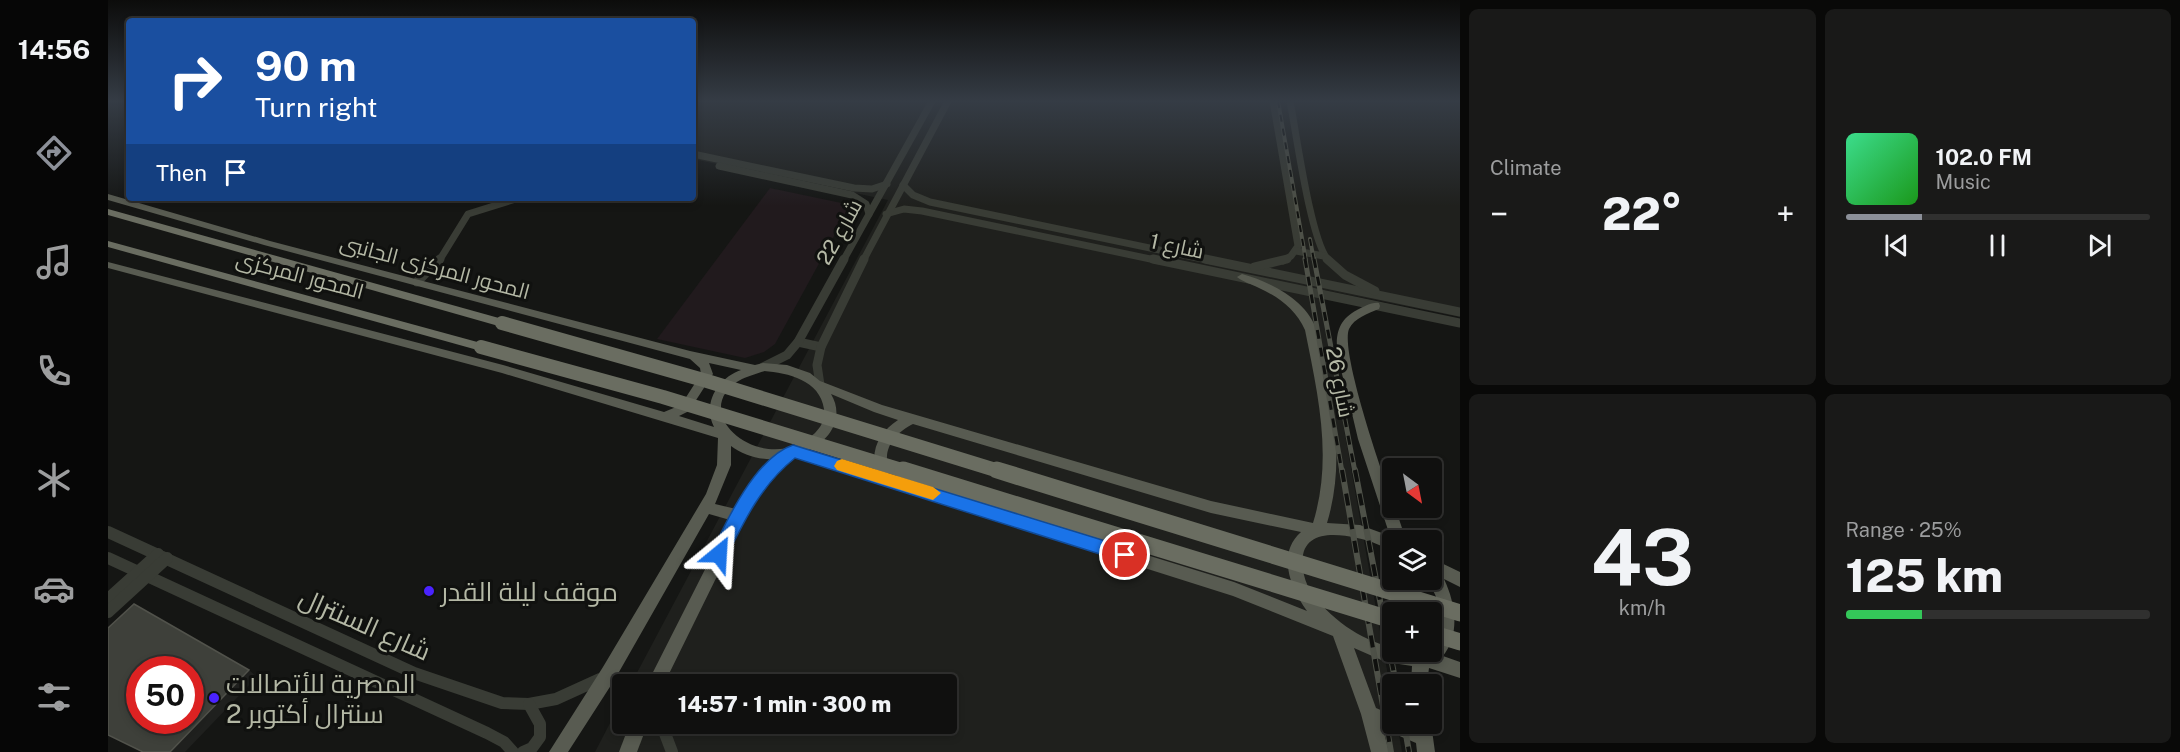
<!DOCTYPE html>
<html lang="en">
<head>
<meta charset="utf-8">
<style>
  :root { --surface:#10100f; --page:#191918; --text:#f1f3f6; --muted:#9c9d9e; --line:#30302f; --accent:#8c9099 }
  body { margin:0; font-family:"Public Sans",Cairo,sans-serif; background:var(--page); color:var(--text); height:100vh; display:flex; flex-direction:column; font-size:22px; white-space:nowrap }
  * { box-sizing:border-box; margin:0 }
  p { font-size:20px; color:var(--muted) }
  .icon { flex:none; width:33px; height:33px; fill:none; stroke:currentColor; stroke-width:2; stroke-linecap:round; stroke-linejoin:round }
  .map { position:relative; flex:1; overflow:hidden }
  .panel { display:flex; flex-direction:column; gap:9px; padding:9px; background:#090908; width:720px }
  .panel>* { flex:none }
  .guide { position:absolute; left:18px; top:18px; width:570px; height:183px; border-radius:6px; box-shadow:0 3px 9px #0003,0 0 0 2px var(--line); background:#1a4fa0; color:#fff; overflow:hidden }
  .needle { width:39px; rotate:148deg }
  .tools { position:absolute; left:1274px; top:458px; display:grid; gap:12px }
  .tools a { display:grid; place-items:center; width:60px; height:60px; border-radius:6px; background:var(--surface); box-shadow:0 3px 9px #0003,0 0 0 2px var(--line); font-size:30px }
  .speed { position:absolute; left:18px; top:656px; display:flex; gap:12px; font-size:30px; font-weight:700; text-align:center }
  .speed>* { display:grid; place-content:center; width:78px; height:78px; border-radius:50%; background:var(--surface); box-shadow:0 3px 9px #0003,0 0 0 2px var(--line); line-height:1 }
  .speed .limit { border:9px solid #d22; background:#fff; color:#111 }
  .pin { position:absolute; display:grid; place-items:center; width:51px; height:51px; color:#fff; margin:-26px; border:3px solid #fff; border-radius:50%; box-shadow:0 2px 6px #0007 }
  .me { position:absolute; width:66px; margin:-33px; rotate:27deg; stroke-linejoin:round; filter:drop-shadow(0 0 4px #0008) }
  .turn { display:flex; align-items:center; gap:21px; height:126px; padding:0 30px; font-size:27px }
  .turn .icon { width:78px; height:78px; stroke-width:2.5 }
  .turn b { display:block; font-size:42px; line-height:51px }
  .then { display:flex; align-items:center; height:57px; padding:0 30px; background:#0003; gap:12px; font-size:22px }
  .big { font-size:45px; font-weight:800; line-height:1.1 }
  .panel .tile { flex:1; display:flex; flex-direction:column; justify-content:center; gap:9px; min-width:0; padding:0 21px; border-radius:9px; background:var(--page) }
  .panel .dial { align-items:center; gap:0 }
  .dial b { font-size:78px; line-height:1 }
  .song { display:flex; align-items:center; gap:18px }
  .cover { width:72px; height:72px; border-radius:9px; background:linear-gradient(135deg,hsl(150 70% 55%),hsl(120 70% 35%)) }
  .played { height:6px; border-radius:3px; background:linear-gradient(90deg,var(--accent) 25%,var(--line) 25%) }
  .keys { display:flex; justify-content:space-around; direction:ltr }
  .heat { display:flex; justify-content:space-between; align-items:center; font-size:33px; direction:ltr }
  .charge { height:9px; border-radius:4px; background:linear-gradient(90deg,#34c759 25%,var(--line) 0) }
  .panel .tiles { flex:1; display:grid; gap:9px; grid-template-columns:repeat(2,1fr) }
  .trip { position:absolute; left:504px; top:674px; width:345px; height:60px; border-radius:6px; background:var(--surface); box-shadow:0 3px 9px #0003,0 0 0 2px var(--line); font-weight:800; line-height:60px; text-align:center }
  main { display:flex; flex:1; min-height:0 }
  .dock { display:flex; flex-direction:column; width:108px; justify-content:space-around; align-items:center; background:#060606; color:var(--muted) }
  .dock .icon { width:42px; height:42px }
  .dock .on { color:var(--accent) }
  .dock b { font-size:27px; color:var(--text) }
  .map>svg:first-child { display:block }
</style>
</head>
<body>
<main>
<nav class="dock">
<b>14:56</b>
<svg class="icon on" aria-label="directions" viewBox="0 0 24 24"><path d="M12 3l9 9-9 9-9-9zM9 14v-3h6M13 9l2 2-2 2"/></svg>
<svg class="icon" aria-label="music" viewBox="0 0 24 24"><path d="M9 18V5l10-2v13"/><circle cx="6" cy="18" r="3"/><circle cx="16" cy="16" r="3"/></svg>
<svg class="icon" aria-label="phone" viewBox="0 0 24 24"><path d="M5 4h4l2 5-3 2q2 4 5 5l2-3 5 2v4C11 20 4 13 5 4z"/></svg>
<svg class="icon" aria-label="climate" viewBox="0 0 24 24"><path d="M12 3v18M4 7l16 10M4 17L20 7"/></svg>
<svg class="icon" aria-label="car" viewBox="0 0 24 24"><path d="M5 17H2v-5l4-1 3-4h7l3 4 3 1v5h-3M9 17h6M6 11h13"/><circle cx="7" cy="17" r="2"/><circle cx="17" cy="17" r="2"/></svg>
<svg class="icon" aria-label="filters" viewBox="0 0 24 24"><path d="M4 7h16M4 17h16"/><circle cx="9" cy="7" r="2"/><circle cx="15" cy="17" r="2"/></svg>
</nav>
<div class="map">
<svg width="1352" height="752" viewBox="0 0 1352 752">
  <rect width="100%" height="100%" fill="#151614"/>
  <path fill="#1f201d" d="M585 101H1352V317L1211 289 1284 698V723H1289L1294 752H487L514 700V723H838V684H523L780 200 585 159Z"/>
  <path fill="#211a1d" d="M662 188 743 205 667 344 656 352 637 358 549 339Z"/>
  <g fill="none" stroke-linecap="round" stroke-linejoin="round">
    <g stroke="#393c35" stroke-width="7">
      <path d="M1165 101 1190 246 1183 256 1175 261"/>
      <path d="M1182 101C1188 131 1203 244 1221 261"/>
      <path d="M585 154 746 188 764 189 779 184"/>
      <path d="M611 166 744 195 758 204 761 214"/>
      <path d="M795 185 805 195 822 202 1104 261"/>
      <path d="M778 214 796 209 814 211 1052 261"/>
      <path d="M1188 251 1216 256"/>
      <path d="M331 261 360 214 411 198"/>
      <path d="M735 261 824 101"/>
      <path d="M755 261 840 101"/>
    </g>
    <g stroke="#393c35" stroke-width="9">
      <path d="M1045 259 1352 323"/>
      <path d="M1097 259 1352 312"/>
      <path d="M1219 259 1237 275 1267 291"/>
      <path d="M1146 267 1179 259"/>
      <path d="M309 282 332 259"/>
      <path d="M690 342 713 347"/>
      <path d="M655 367 679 355 690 342 736 259"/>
      <path d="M712 385 709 365 713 347 756 259"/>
    </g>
    <g stroke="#393c35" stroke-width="12">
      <path d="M0 532 306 673 394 703 421 704 448 699 492 679"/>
      <path d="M0 558 379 733 396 742 405 752"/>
      <path d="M0 599 50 554"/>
      <path d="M0 612 59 558"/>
      <path d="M553 723 564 752"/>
      <path d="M415 752 424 748 432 737V724L421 704"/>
    </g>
    <g fill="#585b51" fill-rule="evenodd">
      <path d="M0 194 162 241 582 351 647 365 655 363 679 365 702 373 712 381 774 405 1103 501 1205 523C1225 458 1210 395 1197 330 1188 310 1171 297 1151 288 1143 284 1135 282 1129 277L1134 274C1163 282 1199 300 1209 331 1214 348 1217 367 1220 385H1228L1238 390C1232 362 1216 327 1249 310 1256 307 1263 302 1271 303L1272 306 1271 309C1261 313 1246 318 1241 329 1232 351 1274 473 1284 500V507H1287L1298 540H1284V550C1272 546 1262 540 1249 538 1222 532 1190 532 1195 569 1196 577 1198 583 1202 590 1220 617 1253 641 1284 647V651H1323C1323 643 1329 642 1332 634 1338 615 1329 595 1318 579H1323V558L1352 572V587L1336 579C1348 604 1352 635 1335 656L1352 662V678L1321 668 1319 684H1303L1304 666 1278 662 1246 648 1268 708 1284 715V723H1323L1327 752H1309L1308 743 1275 729 1281 752H1263L1253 714 1225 636 1125 596 687 457 658 484 646 501 556 684H539L622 520 601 514 507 679 460 752H441L495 667 598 494 609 465 610 438 394 373 0 268V262L395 365 556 412 573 405 593 374 592 368 582 359 156 245 0 200ZM601 363 633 370C610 378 594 403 606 427L571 416 581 411 603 377 605 374ZM656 371C680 373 712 380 716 409 717 419 714 426 707 433 656 481 574 411 634 379 640 376 649 374 656 371ZM723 394 766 412 790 420C772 432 762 449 768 471L700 450C722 441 737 417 723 394ZM1222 394H1226L1242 405 1250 439 1282 536 1252 525 1219 523C1232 480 1230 438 1222 394ZM805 424 1103 513 1193 532C1168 554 1183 589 1199 611L1126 582 780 475C781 470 780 466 779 460 778 443 791 431 805 424ZM623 446C635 455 651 460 667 459L648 476 628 509 607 504 623 465Z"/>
      <path d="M522 723H540L529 752H511Z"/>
    </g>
    <g fill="#6a6d61" fill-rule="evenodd">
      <path d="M0 209 398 320 400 323 394 327 0 215Z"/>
      <path d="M0 241 373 343 379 347 373 351 0 247Z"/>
    </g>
    <defs>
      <g id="rail-far2">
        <path d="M1170 101 1198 261"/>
        <path d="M1202 239 1206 261"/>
      </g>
      <g id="rail-far1">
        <path d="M1197 259 1234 472"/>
        <path d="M1206 259 1247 472"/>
      </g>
      <g id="rail">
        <path d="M1234 470 1283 752"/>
        <path d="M1247 470 1288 684"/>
        <path d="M1296 723 1301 752"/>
      </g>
    </defs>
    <use href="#rail-far2" stroke="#4e5148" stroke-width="4"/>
    <use href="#rail-far1" stroke="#4e5148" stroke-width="5"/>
    <use href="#rail" stroke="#4e5148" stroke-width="6"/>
    <use href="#rail-far2" stroke="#10110f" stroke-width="2" stroke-dasharray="7" stroke-linecap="butt"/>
    <use href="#rail-far1" stroke="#10110f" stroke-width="3" stroke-dasharray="9" stroke-linecap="butt"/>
    <use href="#rail" stroke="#10110f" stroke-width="4" stroke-dasharray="12" stroke-linecap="butt"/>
    <g stroke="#6a6d61" stroke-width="14">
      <path d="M394 323 599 381 894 472"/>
      <path d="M373 347 555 397 800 472"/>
    </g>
    <g stroke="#6a6d61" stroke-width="17">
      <path d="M795 470 1284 620"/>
      <path d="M889 470 1352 613"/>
      <path d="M1323 633 1352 642"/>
    </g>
  </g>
  <path fill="#1f201e" d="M141 670 149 677 77 752H62Z"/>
  <path fill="#3e403a" stroke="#51524b" stroke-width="1.5" fill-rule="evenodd" d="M26 604 141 670 62 752H35L0 735V628ZM32 669H82V720H32Z"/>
  <linearGradient id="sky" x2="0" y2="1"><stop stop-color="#0c0c0b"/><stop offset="0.49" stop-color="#353c45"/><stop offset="1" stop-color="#353c45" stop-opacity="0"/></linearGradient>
  <rect width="1352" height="206" fill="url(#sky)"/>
  <path fill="#1a73e8" stroke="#114b97" stroke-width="1.5" d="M685 445 1017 547 1023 549 1025 555 1023 560 1017 562 687 458C653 485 636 521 617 560L611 562 605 560 603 554C618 521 648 457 685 445Z"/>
  <path fill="#f59e0b" d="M734 459 825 487 833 493 825 500 729 470 726 466 729 461Z"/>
  <g fill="#4a23ff" stroke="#10110f" stroke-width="2">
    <circle cx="321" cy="591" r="6"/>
    <circle cx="106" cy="698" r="6"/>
  </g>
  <g text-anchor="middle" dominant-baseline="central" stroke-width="6" stroke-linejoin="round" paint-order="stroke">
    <g font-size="21" fill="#b4b8a5" stroke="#10110f">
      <text transform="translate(731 232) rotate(-61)">شارع 22</text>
      <text transform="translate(1069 246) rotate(12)">شارع 1</text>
      <text transform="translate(327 267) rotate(15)">المحور المركزى الجانبى</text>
      <text transform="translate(192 275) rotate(15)">المحور المركزى</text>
      <text transform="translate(1232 382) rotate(79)">شارع 26</text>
    </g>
    <g font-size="26" fill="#b4b8a5" stroke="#10110f" text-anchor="start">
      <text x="333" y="591">موقف ليلة القدر</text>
      <text x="118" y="683">المصرية للأتصالات<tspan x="118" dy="30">سنترال أكتوبر 2</tspan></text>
    </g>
    <g font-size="26" fill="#b4b8a5" stroke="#10110f">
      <text transform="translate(257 624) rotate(24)">شارع السنترال</text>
    </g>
  </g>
</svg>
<div class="tools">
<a><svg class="needle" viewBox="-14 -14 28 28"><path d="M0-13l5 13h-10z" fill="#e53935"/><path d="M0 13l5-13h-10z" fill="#9c9d9e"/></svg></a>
<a><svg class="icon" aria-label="layers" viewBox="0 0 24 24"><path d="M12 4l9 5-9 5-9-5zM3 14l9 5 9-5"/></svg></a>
<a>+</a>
<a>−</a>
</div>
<div class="speed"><div class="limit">50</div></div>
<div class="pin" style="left:1017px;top:555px;background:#d93025"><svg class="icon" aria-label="arrive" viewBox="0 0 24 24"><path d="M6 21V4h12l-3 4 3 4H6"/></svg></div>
<svg class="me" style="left:611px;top:554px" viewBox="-20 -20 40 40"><path d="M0-17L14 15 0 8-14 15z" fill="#1a73e8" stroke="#fff" stroke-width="4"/></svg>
<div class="trip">14:57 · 1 min · 300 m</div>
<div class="guide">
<div class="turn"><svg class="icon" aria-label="right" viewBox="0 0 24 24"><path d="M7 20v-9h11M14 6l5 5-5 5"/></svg><div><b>90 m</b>Turn right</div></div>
<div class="then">Then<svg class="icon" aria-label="arrive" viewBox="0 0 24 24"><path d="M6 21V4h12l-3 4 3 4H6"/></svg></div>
</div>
</div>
<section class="panel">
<div class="tiles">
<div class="tile"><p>Climate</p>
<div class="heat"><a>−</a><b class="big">22°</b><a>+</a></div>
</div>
<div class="tile">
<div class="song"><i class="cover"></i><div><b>102.0 FM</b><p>Music</p></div></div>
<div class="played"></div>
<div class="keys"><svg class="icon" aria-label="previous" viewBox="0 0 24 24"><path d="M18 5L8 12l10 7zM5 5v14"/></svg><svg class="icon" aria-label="pause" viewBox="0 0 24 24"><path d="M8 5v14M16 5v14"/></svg><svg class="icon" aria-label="next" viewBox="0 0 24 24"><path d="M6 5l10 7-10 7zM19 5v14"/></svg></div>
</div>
<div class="tile dial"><b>43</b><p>km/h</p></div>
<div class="tile"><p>Range · 25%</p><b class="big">125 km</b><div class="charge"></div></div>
</div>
</section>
</main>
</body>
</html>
